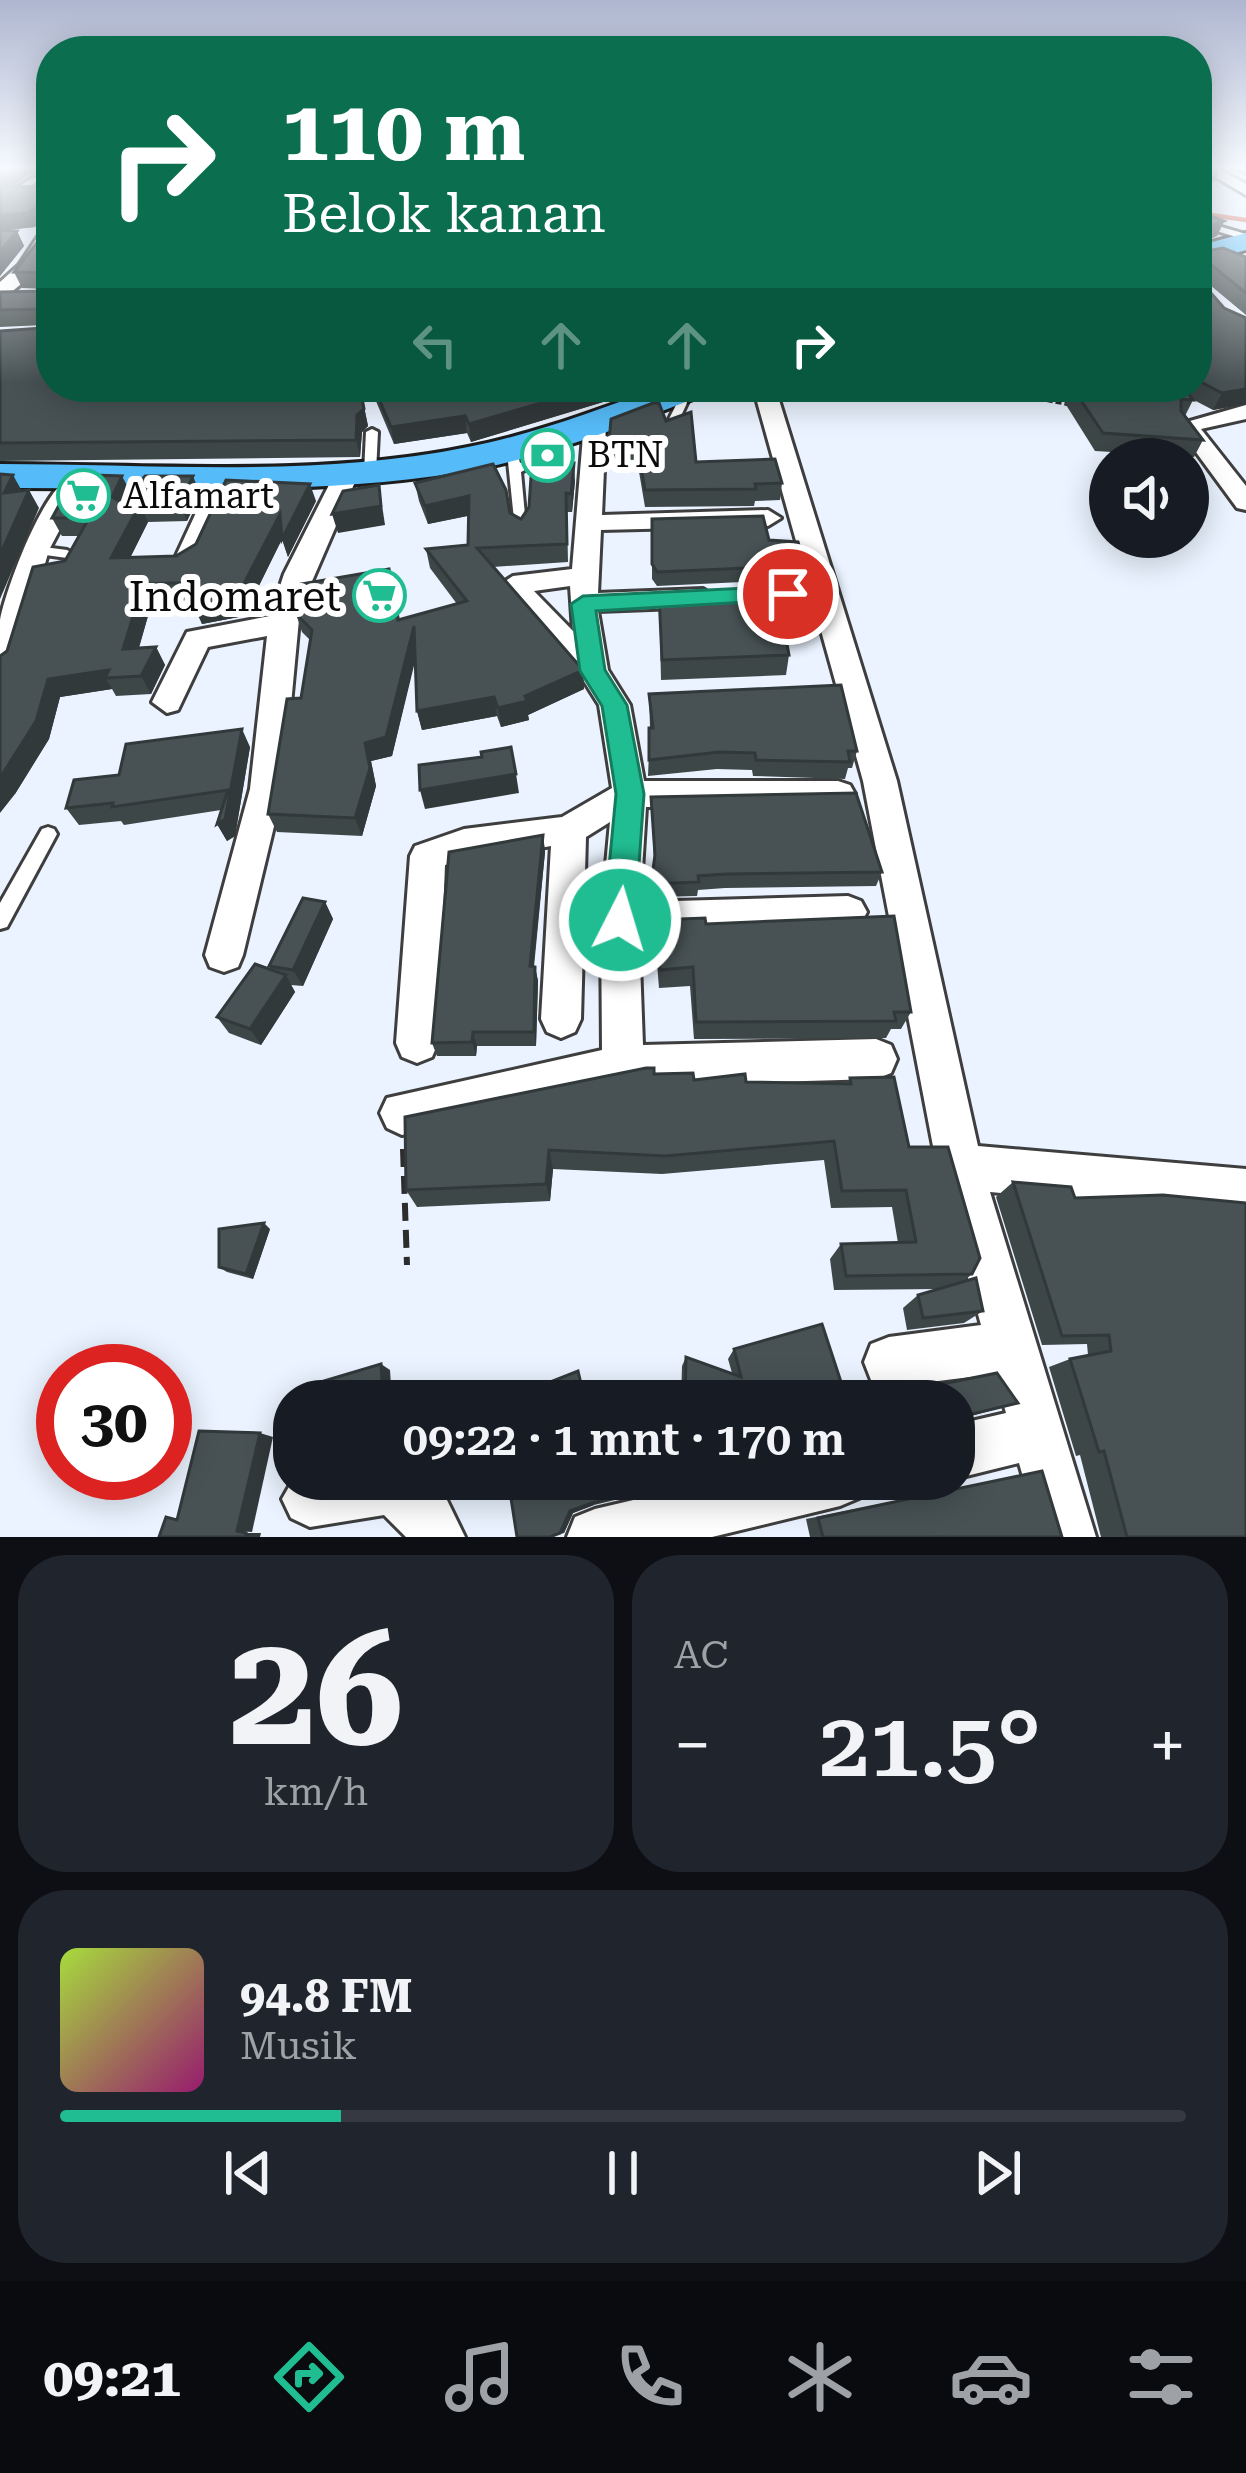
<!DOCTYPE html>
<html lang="id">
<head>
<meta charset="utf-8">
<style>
  :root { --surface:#171b24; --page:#20242c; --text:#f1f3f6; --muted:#9ea1a6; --line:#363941; --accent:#21bd92 }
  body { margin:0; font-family:"Roboto Serif",serif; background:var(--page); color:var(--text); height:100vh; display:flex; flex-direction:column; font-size:45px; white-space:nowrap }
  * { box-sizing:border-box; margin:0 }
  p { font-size:39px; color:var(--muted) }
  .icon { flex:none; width:66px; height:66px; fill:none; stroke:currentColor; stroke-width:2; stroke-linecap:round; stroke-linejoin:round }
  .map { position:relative; height:1537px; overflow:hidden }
  .drawer { display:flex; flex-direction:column; gap:18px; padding:18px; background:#0d0f14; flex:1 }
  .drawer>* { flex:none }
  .top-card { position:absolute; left:36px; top:36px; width:1176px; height:366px; border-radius:48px; box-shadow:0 6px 30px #0003; background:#0b6e4f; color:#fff; overflow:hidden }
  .controls { position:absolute; left:1089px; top:438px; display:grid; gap:24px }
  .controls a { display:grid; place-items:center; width:120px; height:120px; border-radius:50%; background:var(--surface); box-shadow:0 6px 30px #0003; font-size:60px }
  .speed { position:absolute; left:36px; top:1344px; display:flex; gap:24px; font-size:60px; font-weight:700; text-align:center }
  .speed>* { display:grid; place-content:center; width:156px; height:156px; border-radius:50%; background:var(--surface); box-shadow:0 6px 30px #0003; line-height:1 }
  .speed .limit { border:18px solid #d22; background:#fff; color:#111 }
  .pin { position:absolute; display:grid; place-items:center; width:102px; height:102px; color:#fff; margin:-51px; border:6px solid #fff; border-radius:50%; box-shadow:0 3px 12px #0007 }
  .me { position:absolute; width:132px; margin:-66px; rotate:5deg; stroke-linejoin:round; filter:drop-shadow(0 0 9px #0008) }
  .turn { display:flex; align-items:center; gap:42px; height:252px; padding:0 48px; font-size:54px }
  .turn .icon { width:156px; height:156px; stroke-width:2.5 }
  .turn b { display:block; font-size:84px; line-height:102px }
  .lanes { display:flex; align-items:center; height:114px; padding:0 48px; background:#0003; justify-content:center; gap:60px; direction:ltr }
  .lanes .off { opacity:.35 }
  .big { font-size:90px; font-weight:600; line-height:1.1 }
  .drawer .card { flex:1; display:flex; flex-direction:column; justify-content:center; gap:18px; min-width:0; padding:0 42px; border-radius:48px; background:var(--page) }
  .drawer .dial { align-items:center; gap:0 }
  .dial b { font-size:156px; line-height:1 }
  .song { display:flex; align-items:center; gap:36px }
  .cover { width:144px; height:144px; border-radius:18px; background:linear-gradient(135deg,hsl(80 70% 55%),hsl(320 70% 35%)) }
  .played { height:12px; border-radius:6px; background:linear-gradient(90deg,var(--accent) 25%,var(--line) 25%) }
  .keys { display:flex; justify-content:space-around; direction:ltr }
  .heat { display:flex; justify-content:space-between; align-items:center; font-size:66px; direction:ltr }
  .drawer .tiles { flex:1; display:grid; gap:18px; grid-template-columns:1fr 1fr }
  .card:last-child { grid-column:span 2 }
  .trip { position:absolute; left:273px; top:1380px; width:702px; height:120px; border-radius:48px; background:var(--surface); box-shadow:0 6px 30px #0003; font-weight:600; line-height:120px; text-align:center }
  .dock { display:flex; height:192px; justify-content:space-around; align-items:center; background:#090b0e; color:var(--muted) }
  .dock .icon { width:84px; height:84px }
  .dock .current { color:var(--accent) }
  .dock b { font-size:54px; color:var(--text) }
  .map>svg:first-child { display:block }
</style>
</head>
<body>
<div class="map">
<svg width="1246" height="1537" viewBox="0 0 1246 1537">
  <rect width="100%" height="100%" fill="#eaf3ff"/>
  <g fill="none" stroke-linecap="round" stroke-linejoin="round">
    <path stroke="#cf4e33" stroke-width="4.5" d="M1197 213 1246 220"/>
    <defs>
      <g id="service">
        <path d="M33 177 40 179 24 191 32 192V196L14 194V190Z"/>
        <path d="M1197 220 1246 234V240L1197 225Z"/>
        <path d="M679 390 684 393 687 403 673 433H665L663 431 677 403 674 393Z"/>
        <path d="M372 429 378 432 376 472 370 476 364 472 366 432Z"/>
        <path d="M552 437 556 438 562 450 560 452 521 472 526 526 520 530 515 529 507 452 517 450 520 463 550 449 546 440Z"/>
        <path d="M36 546 67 550 74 554 67 558 31 553V547Z"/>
        <path d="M48 827 54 829 57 834 7 927 0 929V903L42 829Z"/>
      </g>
      <g id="minor">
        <path d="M1200 168H1217L1246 184V195Z"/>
        <path d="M51 177V199L35 196V190Z"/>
        <path d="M51 217C51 250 31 284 0 298V282L19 265Z"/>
        <path d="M753 387H775L897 781 978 1146 1246 1169V1215L990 1192 1096 1537H1040L1019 1463 954 1479V1425L1006 1413 995 1374 889 1387 871 1380 864 1362 871 1344 889 1337 981 1325 937 1167 863 781Z"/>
        <path d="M1246 405V419L1201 429 1246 486V510L1237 508 1176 425Z"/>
        <path d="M595 417 606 424 602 515 768 510 781 518 768 526 601 530 598 593 703 589 717 598 703 607 598 611 608 670 630 705 644 781H838L850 785 855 794 850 803 838 807H646L640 902 848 896 861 901 867 912 861 923 848 928 639 935 643 1045 876 1039 891 1045 897 1059 891 1073 876 1079 623 1086 402 1135 387 1128 380 1113 387 1098 602 1050 601 919 610 822 586 837 581 1019 575 1032 561 1038 547 1032 541 1019 551 846 445 865 438 1043 432 1057 417 1063 402 1057 396 1043 410 856 415 846 464 829 562 817 612 788 599 705 582 678 499 585 513 576 572 569 584 424ZM570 586 573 631 534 591Z"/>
        <path d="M346 468 358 475 300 609 283 789 243 955 238 967 224 972 210 967 205 955 250 789 267 636 208 647 178 710 167 713 152 702 187 632 270 616 284 574 334 475Z"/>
        <path d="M225 469 237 476 201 558 188 566 179 564 175 558 213 476Z"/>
        <path d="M72 477 84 484 49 550 15 668 0 678C0 660 0 639 0 620 5 591 44 485 72 477Z"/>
        <path d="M294 1478 428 1479 445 1496 465 1537H406L384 1515 310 1527 291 1518 282 1499Z"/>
        <path d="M723 1479H867L859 1498 840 1506 712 1537H567L575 1517 595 1509Z"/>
      </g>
      <g id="trunk">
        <path d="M1246 233V250L1197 264V246Z"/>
        <path d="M661 387H712L706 394C626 425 546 458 461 472 309 497 153 487 0 488V464C154 464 317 478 468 447 535 434 597 410 661 387Z"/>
      </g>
    </defs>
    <use href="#service" stroke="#3e3e3e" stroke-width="6"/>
    <use href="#minor" stroke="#3e3e3e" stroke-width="6"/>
    <use href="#trunk" stroke="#1c1c1c" stroke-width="6"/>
    <path stroke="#2d2d2d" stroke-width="3" stroke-dasharray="6 3" stroke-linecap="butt" d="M976 387 1070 405"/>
    <path stroke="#2d2d2d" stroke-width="6" stroke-dasharray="18 9" stroke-linecap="butt" d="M403 1149 407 1265"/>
    <use href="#service" fill="#fff" fill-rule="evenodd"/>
    <use href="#minor" fill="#fff" fill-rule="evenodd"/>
    <use href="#trunk" fill="#56bcf9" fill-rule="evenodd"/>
  </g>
  <g fill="#3e4748" fill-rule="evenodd">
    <path d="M0 168H51L63 392 65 393 71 387H641L623 396 471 442 467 433 394 444 373 394 362 397 368 426 362 432 360 457 0 461V331L43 328 44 325 0 327V292L47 291V289L22 288 14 272 42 236 46 217 35 227 4 230 17 231 24 246 0 276ZM30 173H47L48 188 15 186Z"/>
    <path d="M1227 168H1246V176Z"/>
    <path d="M1197 211 1224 221 1217 236 1200 243 1201 252 1246 257V315L1204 280 1246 404 1213 410 1192 399 1193 400 1185 416 1203 440 1194 457 1095 451 1063 400 1006 387H1197Z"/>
    <path d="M666 421 696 462 782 483 780 500 755 501 754 506 645 507 637 460 609 459V443Z"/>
    <path d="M575 481 572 512H567L568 562 493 567 583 670 584 689 528 715 529 720 501 727 497 716 422 730 417 711 415 658 392 756 371 761 376 786 362 836 277 832 268 814 301 698 311 641 302 632 296 614 394 588 400 620 457 604 430 568 426 549 468 545V516L428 524 419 501 415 483 510 513 521 519Z"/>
    <path d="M131 493 200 494 187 521 148 522 130 558 176 556 316 501 288 557 282 539 244 616 202 624 195 600 152 602 139 648 156 647 165 665 151 694 116 696 112 689 60 697 49 739 15 794 7 651 79 536H62L52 518Z"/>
    <path d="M652 519 769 540 808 577 819 605 815 624 784 625 789 655 786 675 661 680 659 594 792 588 796 585 788 580 657 586 652 579Z"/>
    <path d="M649 694 857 751 852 768H848L845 779 753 776 752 770 717 769 648 776 650 728Z"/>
    <path d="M250 747 235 836 227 841 217 824 221 810 124 825 121 821 79 825 66 808 119 775Z"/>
    <path d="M651 797 882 872 876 886 725 888 698 890 697 896 650 897 654 863Z"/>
    <path d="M543 835 545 852 534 967H535L538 981 536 1046H477L476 1056H437L432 1043Z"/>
    <path d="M325 902 333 919 303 986 291 985 295 992 261 1045 229 1033 217 1017 272 970 269 966Z"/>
    <path d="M656 920 911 1012 901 1029H891L886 1038 694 1039 690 986 659 988 655 939Z"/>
    <path d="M654 1074 694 1080 847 1083 850 1078 909 1147 972 1274 963 1282 983 1311 964 1323 907 1330 903 1308 918 1295 939 1289 834 1290 830 1259 841 1244 898 1243 892 1207 831 1208 824 1160 662 1174 553 1169 550 1201 417 1207 406 1190Z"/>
    <path d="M1013 1182 1246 1537H1101L1080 1455 1076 1456 1049 1367 1070 1359 1088 1355 1087 1344 1042 1345 996 1197Z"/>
    <path d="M270 1229 253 1279 227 1272 219 1267Z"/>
    <path d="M734 1349 841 1382 858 1401H681L682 1366 686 1357 732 1373 728 1359Z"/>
    <path d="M954 1401 1018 1403 971 1416Z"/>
    <path d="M1042 1471 1062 1537H810L806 1519Z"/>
    <path d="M508 1479H703L594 1505 573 1513 564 1533Z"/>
  </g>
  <g fill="#32393b">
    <path d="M14 168H28L30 173 11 188 4 185 5 174Z"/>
    <path d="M1197 168H1220L1214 182 1197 184Z"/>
    <path d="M45 198 51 212 35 227 0 231V215Z"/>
    <path d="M1224 221 1217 236 1197 244V232Z"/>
    <path d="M17 231 24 246 0 276V252Z"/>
    <path d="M360 387H372L373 394 362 397 368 426 362 432 360 457 356 440Z"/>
    <path d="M596 387H641L623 396 471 442 469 424Z"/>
    <path d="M1246 389V404L1213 410 1222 393Z"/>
    <path d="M465 416 467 433 394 444 391 427Z"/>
    <path d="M574 463 575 481 572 512 571 494Z"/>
    <path d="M13 475 23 493H4Z"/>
    <path d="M122 476 131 493 120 514 112 497Z"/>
    <path d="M193 476 200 494 187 521 180 503Z"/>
    <path d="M310 484 316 501 288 557 282 539 244 616 202 624 194 607Z"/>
    <path d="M379 485 385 525 338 533 332 514Z"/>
    <path d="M29 490 39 508 0 599V555Z"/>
    <path d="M469 496 471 515 428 524 425 506Z"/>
    <path d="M140 504 148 522 121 576 111 558Z"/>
    <path d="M143 584 152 602 133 667 123 649Z"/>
    <path d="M414 626 419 645 392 756 371 761 376 786 362 836 355 818 365 743Z"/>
    <path d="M156 647 165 665 151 694 141 676Z"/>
    <path d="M109 670 105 678 112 689 60 697 49 739 15 794 0 813V778L48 679Z"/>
    <path d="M583 670 584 689 528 715 529 720 501 727 498 708Z"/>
    <path d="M494 697 497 716 422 730 417 711Z"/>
    <path d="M242 729 250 747 235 836 227 841 217 824 225 819Z"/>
    <path d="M516 774 519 793 425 809 420 790Z"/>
    <path d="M543 835 545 852 532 981 530 966Z"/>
    <path d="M325 902 333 919 303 986 293 970Z"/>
    <path d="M535 967 538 981 536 1046 534 1032Z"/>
    <path d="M286 975 295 992 261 1045 250 1029Z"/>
    <path d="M473 1032 477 1046 476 1056 472 1042Z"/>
    <path d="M549 1150 553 1169 550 1201 546 1184Z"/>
    <path d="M264 1223 270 1229 253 1279 246 1274Z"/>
    <path d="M381 1364 390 1370 392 1401H383Z"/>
    <path d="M260 1433 273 1437 252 1532 237 1531Z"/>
    <path d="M592 1503 594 1505 573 1513 564 1533 550 1537 570 1511Z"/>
    <path d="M246 1533H261L260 1537H245Z"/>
  </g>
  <g fill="#485254" stroke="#32393b" stroke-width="3">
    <path d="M0 168H14L5 174 4 185 48 188 46 168H51V381L49 383 51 387H55L65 393 71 387H360L364 409 357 415 356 440 0 443V331L43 328 47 309 0 310V292L47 291V273L14 272 42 236 49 203 45 198 28 213 0 215Z"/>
    <path d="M1197 211 1224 221 1197 232Z"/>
    <path d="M0 230 17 231 0 252Z"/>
    <path d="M1197 238 1199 239 1201 252 1223 248 1246 257V293L1204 259V285L1224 308 1246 318V389L1222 393 1197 380Z"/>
    <path d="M374 387H596L469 424 465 416 391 427Z"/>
    <path d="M1072 387H1184L1193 400 1181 399V411L1203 440 1103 433Z"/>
    <path d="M653 403H659L666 421 691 412 696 462 775 459 782 483 755 484 756 489 645 490 637 443H609L611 419Z"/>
    <path d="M532 462 574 463 571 494 566 493 567 544 477 548 583 670 525 696 527 701 498 708 494 697 417 711 414 626 386 737 365 743 370 768 355 818 268 814 287 699 301 698 312 630 296 614 301 584 389 569 398 620 467 601 426 549 468 545 469 496 425 506 415 483 493 464 506 490 510 513 521 519 529 507Z"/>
    <path d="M0 474 13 475 4 493 29 490 0 555Z"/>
    <path d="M94 475 122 476 112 497 123 503 145 476H193L180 503 140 504 111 558 176 556 196 544 226 480 310 484 282 539 280 514 236 599 194 607 198 582 143 584 123 649 156 647 141 676 105 678 109 670 48 679 36 721 0 778V656L7 651 33 567 65 561 89 518H52L69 487 86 486Z"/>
    <path d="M379 485 381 506 332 514 343 491Z"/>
    <path d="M763 516 769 540 798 542 808 577 790 566 657 572 652 564V519Z"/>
    <path d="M810 575 819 605 780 606 789 655 662 660 659 594 792 588Z"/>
    <path d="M841 685 857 751H848L850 762 756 760 755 753 719 752 649 760V728H653L649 694Z"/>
    <path d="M242 729 225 819 217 824 228 790 112 807 113 803 66 808 74 780 119 775 126 744Z"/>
    <path d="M511 747 516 774 420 790 419 765 482 757 481 752Z"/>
    <path d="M856 793 882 872 727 874 698 876 699 882 651 884 655 855 651 797Z"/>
    <path d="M543 835 530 966 535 967 534 1032H473L472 1042 432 1043 449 852Z"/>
    <path d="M303 898 325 902 293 970 269 966Z"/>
    <path d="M894 916 911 1012H894L896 1021 696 1022 693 967 660 970 656 920 705 918 706 924Z"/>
    <path d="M255 964 286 975 250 1029 217 1017Z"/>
    <path d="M646 1068H654V1074L693 1073 694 1080 745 1074 746 1082 851 1084 850 1078 894 1077 909 1147H948L980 1258 972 1274 846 1276 841 1244 916 1242 906 1190 842 1191 834 1141 665 1156 549 1150 546 1184 406 1190 405 1117Z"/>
    <path d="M1013 1182 1071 1187 1075 1198 1163 1195 1246 1203V1537H1127L1104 1451 1099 1452 1070 1359 1111 1351 1109 1335 1062 1336Z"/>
    <path d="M264 1223 246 1274 219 1267V1229Z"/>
    <path d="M976 1278 983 1311 923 1318 918 1295Z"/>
    <path d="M822 1324 841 1382 858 1401H685L686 1357 741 1377 734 1349Z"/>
    <path d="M381 1364 383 1401H300V1388Z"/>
    <path d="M578 1371 585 1401H502Z"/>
    <path d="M997 1373 1018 1403 972 1414 968 1428 954 1431V1401H858Z"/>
    <path d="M199 1431 260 1433 237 1531 246 1533 245 1537H159L166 1517 177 1520Z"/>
    <path d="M1042 1471 1062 1537H823L818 1518Z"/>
    <path d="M508 1479H693L592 1503 570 1511 560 1533 550 1537H517Z"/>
  </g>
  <linearGradient id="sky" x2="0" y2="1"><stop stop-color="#aeb6d0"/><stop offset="0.44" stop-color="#f6faff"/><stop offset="1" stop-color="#f6faff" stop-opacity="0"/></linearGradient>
  <rect width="1246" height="383" fill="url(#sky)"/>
  <path fill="#21bd92" stroke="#157b5f" stroke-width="3" d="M788 586 797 588V599L596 611 605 670 627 705 644 794 635 920 630 929H609L604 920 616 794 602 706 580 671 571 604 583 596Z"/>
  <defs>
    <symbol id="bank-ring" viewBox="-11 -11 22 22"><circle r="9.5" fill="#fff" stroke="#21bd92" stroke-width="1.5"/><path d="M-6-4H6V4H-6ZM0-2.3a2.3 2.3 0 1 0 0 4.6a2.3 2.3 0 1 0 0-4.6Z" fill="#21bd92"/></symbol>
    <symbol id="supermarket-ring" viewBox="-11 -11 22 22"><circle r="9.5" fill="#fff" stroke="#21bd92" stroke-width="1.5"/><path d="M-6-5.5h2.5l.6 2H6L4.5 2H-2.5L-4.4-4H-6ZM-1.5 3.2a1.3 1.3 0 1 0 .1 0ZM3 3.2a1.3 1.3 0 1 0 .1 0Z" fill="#21bd92"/></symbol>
  </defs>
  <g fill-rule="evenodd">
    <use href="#bank-ring" x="518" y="426" width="59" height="59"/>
    <use href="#supermarket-ring" x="54" y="466" width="59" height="59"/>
    <use href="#supermarket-ring" x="350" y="566" width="59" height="59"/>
  </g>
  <g text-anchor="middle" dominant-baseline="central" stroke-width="12" stroke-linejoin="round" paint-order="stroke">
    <g font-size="36" fill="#0b0b0b" stroke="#fff" text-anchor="start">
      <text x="587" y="455">BTN</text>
      <text x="123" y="496">Alfamart</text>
    </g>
    <g font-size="42" fill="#0b0b0b" stroke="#fff" text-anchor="end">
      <text x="341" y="596">Indomaret</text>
    </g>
  </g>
</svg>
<div class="controls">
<a><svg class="icon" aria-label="sound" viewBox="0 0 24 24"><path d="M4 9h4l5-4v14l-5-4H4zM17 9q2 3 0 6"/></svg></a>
</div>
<div class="speed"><div class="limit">30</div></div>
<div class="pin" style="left:788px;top:594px;background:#d93025"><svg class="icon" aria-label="arrive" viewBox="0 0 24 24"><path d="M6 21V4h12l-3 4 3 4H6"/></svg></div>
<svg class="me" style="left:620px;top:920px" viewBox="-20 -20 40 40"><circle r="17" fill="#21bd92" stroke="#fff" stroke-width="3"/><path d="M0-11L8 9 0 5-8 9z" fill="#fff"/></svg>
<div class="trip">09:22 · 1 mnt · 170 m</div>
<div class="top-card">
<div class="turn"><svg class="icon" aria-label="right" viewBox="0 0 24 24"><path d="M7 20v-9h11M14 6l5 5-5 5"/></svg><div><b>110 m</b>Belok kanan</div></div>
<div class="lanes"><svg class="icon off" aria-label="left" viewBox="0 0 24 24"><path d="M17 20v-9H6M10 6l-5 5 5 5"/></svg><svg class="icon off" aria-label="ahead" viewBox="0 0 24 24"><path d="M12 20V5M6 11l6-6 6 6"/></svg><svg class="icon off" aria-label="ahead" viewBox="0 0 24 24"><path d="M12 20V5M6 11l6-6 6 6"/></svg><svg class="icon" aria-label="right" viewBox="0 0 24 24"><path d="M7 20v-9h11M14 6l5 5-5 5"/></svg></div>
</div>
</div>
<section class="drawer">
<div class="tiles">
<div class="card dial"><b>26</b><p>km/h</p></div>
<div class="card"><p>AC</p>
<div class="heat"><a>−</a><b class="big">21.5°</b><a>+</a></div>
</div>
<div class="card">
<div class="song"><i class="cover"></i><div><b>94.8 FM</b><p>Musik</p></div></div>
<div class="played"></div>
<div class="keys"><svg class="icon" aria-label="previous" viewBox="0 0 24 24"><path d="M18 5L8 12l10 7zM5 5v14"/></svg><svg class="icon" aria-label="pause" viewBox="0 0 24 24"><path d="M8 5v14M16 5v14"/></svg><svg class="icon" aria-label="next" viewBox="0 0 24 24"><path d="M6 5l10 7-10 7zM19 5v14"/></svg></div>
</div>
</div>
</section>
<nav class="dock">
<b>09:21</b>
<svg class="icon current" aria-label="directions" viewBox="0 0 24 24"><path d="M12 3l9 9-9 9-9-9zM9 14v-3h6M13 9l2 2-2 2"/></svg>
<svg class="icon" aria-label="music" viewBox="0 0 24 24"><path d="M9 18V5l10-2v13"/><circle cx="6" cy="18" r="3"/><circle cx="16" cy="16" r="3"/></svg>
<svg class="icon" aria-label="phone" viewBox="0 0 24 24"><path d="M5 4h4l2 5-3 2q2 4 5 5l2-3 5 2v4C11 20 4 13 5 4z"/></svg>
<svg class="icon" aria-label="climate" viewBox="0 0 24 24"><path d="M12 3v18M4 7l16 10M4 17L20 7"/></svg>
<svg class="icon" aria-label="car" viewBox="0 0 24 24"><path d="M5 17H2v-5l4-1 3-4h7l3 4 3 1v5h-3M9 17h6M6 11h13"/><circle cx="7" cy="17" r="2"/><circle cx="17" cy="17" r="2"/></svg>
<svg class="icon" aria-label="filters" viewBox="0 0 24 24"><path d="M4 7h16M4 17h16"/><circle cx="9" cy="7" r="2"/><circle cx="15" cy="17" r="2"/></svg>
</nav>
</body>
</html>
